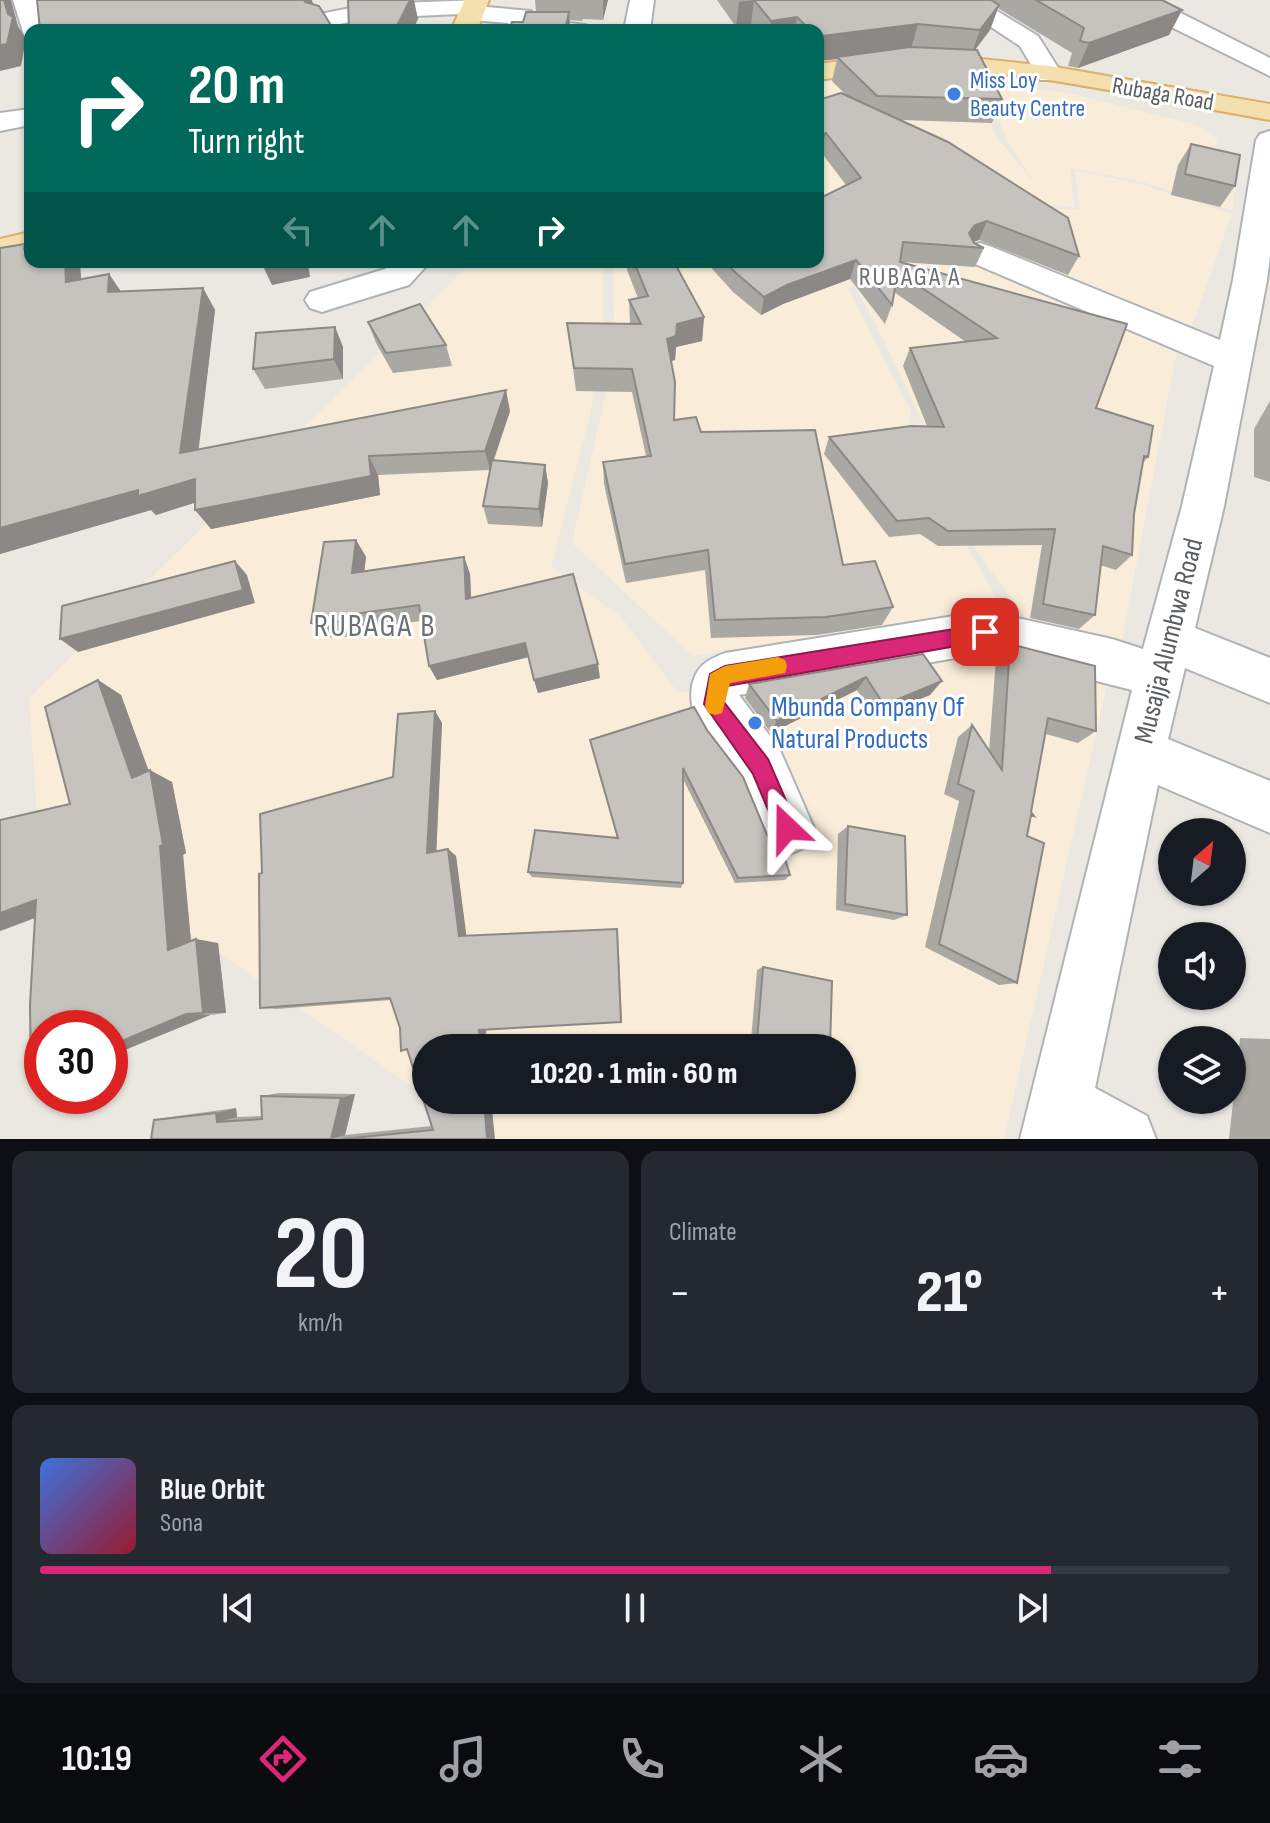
<!DOCTYPE html>
<html lang="en">
<head>
<meta charset="utf-8">
<style>
  :root { --surface:#171b24; --page:#242831; --text:#f1f3f6; --muted:#9ea1a6; --line:#363941; --accent:#db2777 }
  body { margin:0; font-family:"Sofia Sans Condensed",sans-serif; background:var(--page); color:var(--text); height:100vh; display:flex; flex-direction:column; font-size:30px; white-space:nowrap }
  * { box-sizing:border-box; margin:0 }
  p { font-size:26px; color:var(--muted) }
  .icon { flex:none; width:44px; height:44px; fill:none; stroke:currentColor; stroke-width:2; stroke-linecap:round; stroke-linejoin:round }
  .map { position:relative; height:1139px; overflow:hidden }
  .side { display:flex; flex-direction:column; gap:12px; padding:12px; background:#0d0f14; flex:1 }
  .side>* { flex:none }
  .banner { position:absolute; left:24px; top:24px; width:800px; height:244px; border-radius:16px; box-shadow:0 2px 6px #0004; background:#00695c; color:#fff; overflow:hidden }
  .needle { width:52px; rotate:28deg }
  .tools { position:absolute; left:1158px; top:818px; display:grid; gap:16px }
  .tools a { display:grid; place-items:center; width:88px; height:88px; border-radius:50%; background:var(--surface); box-shadow:0 2px 6px #0004; font-size:40px }
  .speed { position:absolute; left:24px; top:1010px; display:flex; gap:16px; font-size:40px; font-weight:700; text-align:center }
  .speed>* { display:grid; place-content:center; width:104px; height:104px; border-radius:50%; background:var(--surface); box-shadow:0 2px 6px #0004; line-height:1 }
  .speed .limit { border:12px solid #d22; background:#fff; color:#111 }
  .pin { position:absolute; display:grid; place-items:center; width:68px; height:68px; color:#fff; margin:-34px; border-radius:16px; box-shadow:0 4px 12px #0006 }
  .me { position:absolute; width:88px; margin:-44px; rotate:337deg; stroke-linejoin:round; filter:drop-shadow(0 0 6px #0008) }
  .turn { display:flex; align-items:center; gap:28px; height:168px; padding:0 32px; font-size:36px }
  .turn .icon { width:104px; height:104px; stroke-width:2.5 }
  .turn b { display:block; font-size:56px; line-height:68px }
  .lanes { display:flex; align-items:center; height:76px; padding:0 32px; background:#0003; justify-content:center; gap:40px; direction:ltr }
  .lanes .off { opacity:.35 }
  .big { font-size:60px; font-weight:800; line-height:1.1 }
  .side .tile { flex:1; display:flex; flex-direction:column; justify-content:center; gap:12px; min-width:0; padding:0 28px; border-radius:16px; background:var(--page) }
  .side .dial { align-items:center; gap:0 }
  .dial b { font-size:104px; line-height:1 }
  .song { display:flex; align-items:center; gap:24px }
  .cover { width:96px; height:96px; border-radius:12px; background:linear-gradient(135deg,hsl(220 70% 55%),hsl(350 70% 35%)) }
  .played { height:8px; border-radius:4px; background:linear-gradient(90deg,var(--accent) 85%,var(--line) 85%) }
  .keys { display:flex; justify-content:space-around; direction:ltr }
  .heat { display:flex; justify-content:space-between; align-items:center; font-size:44px; direction:ltr }
  .side .tiles { flex:1; display:grid; gap:12px; grid-template-columns:1fr 1fr }
  .tile:last-child { grid-column:span 2 }
  .trip { position:absolute; left:412px; top:1034px; width:444px; height:80px; border-radius:40px; background:var(--surface); box-shadow:0 2px 6px #0004; font-weight:800; line-height:80px; text-align:center }
  .menu { display:flex; height:128px; justify-content:space-around; align-items:center; background:#090b0e; color:var(--muted) }
  .menu .icon { width:56px; height:56px }
  .menu .selected { color:var(--accent) }
  .menu b { font-size:36px; color:var(--text) }
  .map>svg:first-child { display:block }
</style>
</head>
<body>
<div class="map">
<svg width="1270" height="1139" viewBox="0 0 1270 1139">
  <rect width="100%" height="100%" fill="#ebe8e2"/>
  <g fill="#f9edd9" fill-rule="evenodd">
    <path d="M908 68 974 82 996 136 1040 190 1008 143 986 87 1064 92 1197 125 1217 139 1213 170 1236 177 1232 211 1140 181 1070 168 1074 207 1052 205 985 253 947 238 893 266 948 243 1178 344 1120 651 1037 633 946 509 1003 610 693 656 572 543 615 353 613 266H603V332L590 414 551 567 621 617 678 693 963 643 1110 672 1004 1139H488L431 1100H842V1048H426V1096L38 828 29 698 469 265 818 262V84ZM854 285 873 318 929 435 907 442 911 411 848 289Z"/>
    <path d="M1075 170 1140 184 1232 214 1190 332 990 256 1060 209 1080 210Z"/>
  </g>
  <g fill="none" stroke-linecap="round" stroke-linejoin="round">
    <defs>
      <g id="minor">
        <path d="M13 0H37L46 30H30V37L24 35Z"/>
        <path d="M480 0 487 7 531 11 534 19 586 25 590 30H510L508 23 472 20 460 14 371 18 324 27 315 25 312 20 315 15 371 4Z"/>
        <path d="M630 0H654L650 30H624Z"/>
        <path d="M950 0H979L1038 36 1062 74 1058 80H1040L1020 46Z"/>
        <path d="M1124 0H1155L1270 58V76L1127 5Z"/>
        <path d="M30 109V125L0 131V113Z"/>
        <path d="M1270 131V256L1267 280 1224 506 1195 628 1270 658V703L1185 668 1168 739 1270 781V833L1158 785 1095 1088 1147 1116 1156 1139H1020L1132 690 985 653 739 695 779 748 814 828 806 847 787 855 768 847C760 826 753 802 742 783 724 751 685 726 692 686 696 666 707 660 725 653L985 611 1112 639 1143 649 1182 506 1214 366 968 261 964 254 968 247 980 243 992 247 1220 340 1233 280 1256 140 1260 134Z"/>
        <path d="M393 262H430L409 285 334 308 322 312 310 308 305 300 310 292 385 269Z"/>
      </g>
      <g id="major">
        <path d="M465 0H489L477 30H451Z"/>
        <path d="M911 52 1049 66 1270 104V120C1153 100 1033 70 915 68 883 67 849 76 818 80V64Z"/>
        <path d="M30 232V252L0 259V239Z"/>
      </g>
    </defs>
    <use href="#minor" stroke="#afb3b6" stroke-width="4"/>
    <use href="#major" stroke="#deaf68" stroke-width="4"/>
    <use href="#minor" fill="#fff" fill-rule="evenodd"/>
    <use href="#major" fill="#f4e0ae" fill-rule="evenodd"/>
  </g>
  <g fill="#aaa8a3">
    <path d="M535 0H608L603 20 583 19 582 21 570 20V30L523 22 536 12Z"/>
    <path d="M717 0H1162L1182 10 1169 35 1078 68 1068 66 1072 53 998 8 990 30 975 50 1002 99 992 123 901 120 1079 256 1068 275 979 240 973 242 974 243 984 248 975 267 900 262 1096 408 1148 457 1143 463 1134 514 1132 555 1116 570 1100 565 1095 615 1079 629 1030 618 1042 545 938 546 920 534 889 537 824 454 829 437 927 426 903 366 910 348 966 342 894 292 892 305 885 324 850 279 783 304 761 315 733 292 706 262H818L846 185 821 152 818 153V100L847 96 832 81 837 59 818 61V30H755L751 25 736 27Z"/>
    <path d="M1191 144 1235 186 1220 207 1171 195 1178 165Z"/>
    <path d="M0 248H28L81 279 109 274 121 292 203 288 215 310 198 450 510 411 494 460 545 465 548 483 542 527 488 524 483 506 490 470 378 475 380 495 211 529 195 502 156 515 151 510 0 554Z"/>
    <path d="M627 262H674L704 317 702 341 676 347 675 360 671 361 674 420 701 432 843 565 893 607 882 625 817 635 711 638 705 570 626 583 604 484 603 462 646 456 632 392 576 391 567 323H630L629 300 638 298 627 270Z"/>
    <path d="M368 322 446 345 452 366 393 373 376 343Z"/>
    <path d="M335 327 343 347V379L265 389 253 369Z"/>
    <path d="M1270 401V482L1254 477V429Z"/>
    <path d="M356 540 366 557 364 571 464 557 470 574 471 598 600 678 538 693 528 657 437 680 429 666 421 621 357 630V636L323 638 311 623Z"/>
    <path d="M1010 644 1096 731 1078 743 1046 734 1031 812 1034 816 1030 818 1027 836 1017 983 999 985 925 947 959 801 944 794 958 737 972 725 989 751 996 659Z"/>
    <path d="M923 654 930 695 874 718 857 690 771 733 745 698 749 684Z"/>
    <path d="M98 680 121 695 148 771 172 782 186 853 183 855 191 941 218 943 226 1013 210 1015 110 1056V1028H42V1077L31 1078 35 918 0 931 70 804Z"/>
    <path d="M694 707 770 842 790 875 785 880 735 883 683 779V883L681 888 532 877 528 872 617 838 590 740Z"/>
    <path d="M435 711 442 723 436 851 448 849 456 856 466 936 618 933 622 1022 486 1030 487 1048H426L495 1139H151L154 1120 177 1116 236 1108 237 1117 262 1116 261 1096 279 1093 355 1094 345 1135 431 1126 391 1000 277 1009 260 1008 262 873 393 777Z"/>
    <path d="M848 826 907 915 894 920 836 910 838 834Z"/>
    <path d="M763 967 788 1048 751 1040 757 970Z"/>
    <path d="M1240 1038 1270 1039V1139H1229Z"/>
  </g>
  <g fill="#8b8885">
    <path d="M4 0H11L18 26 26 39 21 66 0 71V45L8 14Z"/>
    <path d="M303 0H312L315 12 309 18Z"/>
    <path d="M410 0H414L418 19 413 30H395Z"/>
    <path d="M603 0H608L603 20Z"/>
    <path d="M754 0 751 25 736 27 739 2Z"/>
    <path d="M999 5 990 30 971 55 980 30Z"/>
    <path d="M1182 10 1169 35 1078 68 1089 43Z"/>
    <path d="M569 12 570 30H565Z"/>
    <path d="M797 17 795 30H770L771 21Z"/>
    <path d="M918 24 911 49 837 57V59L818 61V48L820 39 822 36Z"/>
    <path d="M826 133 821 152 818 153V134Z"/>
    <path d="M987 221 979 240 967 244 969 233 975 225Z"/>
    <path d="M856 260 850 279 783 304 761 315 764 297 787 285Z"/>
    <path d="M65 262H80L83 304 66 282Z"/>
    <path d="M261 262H308L310 277 272 285Z"/>
    <path d="M109 274 124 296 108 292Z"/>
    <path d="M203 288 215 310 196 472 180 453Z"/>
    <path d="M704 317 702 341 676 347 675 360 666 362 667 339 677 324Z"/>
    <path d="M335 327 343 347V379L334 359Z"/>
    <path d="M506 390 510 411 490 470 485 451Z"/>
    <path d="M369 456 378 475 380 495 211 529 195 510Z"/>
    <path d="M545 465 548 483 542 527 539 509Z"/>
    <path d="M195 479 210 498 156 515 151 510 0 554V528L138 490Z"/>
    <path d="M356 540 366 557 362 589 352 573Z"/>
    <path d="M464 557 470 574 472 615 466 599Z"/>
    <path d="M235 561 247 575 255 603 78 652 60 639Z"/>
    <path d="M346 615 357 630V636L346 621Z"/>
    <path d="M525 643 529 657 437 680 429 666Z"/>
    <path d="M598 664 600 678 538 693 534 680Z"/>
    <path d="M866 677 857 690 771 733 777 721Z"/>
    <path d="M98 680 121 695 151 777 150 770 172 782 186 853 183 855 192 954 168 950 132 778Z"/>
    <path d="M942 681 930 695 874 718 884 705Z"/>
    <path d="M435 711 442 723 436 860 427 853Z"/>
    <path d="M448 849 456 856 467 940 459 936Z"/>
    <path d="M36 900 66 906 0 931V913Z"/>
    <path d="M196 939 218 943 226 1013H203Z"/>
    <path d="M186 1014 210 1015 110 1056V1046Z"/>
    <path d="M479 1030H486L487 1048H480Z"/>
    <path d="M355 1094 345 1135 331 1139 341 1098Z"/>
    <path d="M484 1100H491L495 1139H487Z"/>
    <path d="M236 1108 237 1117 217 1122 216 1113Z"/>
  </g>
  <g fill="#c6c3be" stroke="#8b8885" stroke-width="2">
    <path d="M0 0H4L8 14 13 17 7 44 0 45Z"/>
    <path d="M37 0H304L305 2 319 6 334 30H40Z"/>
    <path d="M348 0H410L395 30H349Z"/>
    <path d="M754 0H991L999 5 980 30 918 24 822 36 820 39 818 37V30H810L797 17 771 21Z"/>
    <path d="M1036 0H1162L1182 10 1089 43 1080 41 1084 28Z"/>
    <path d="M526 12H569L565 30H509L512 22H523Z"/>
    <path d="M910 47 977 50 1002 99 877 96 837 57Z"/>
    <path d="M841 93 948 142 1068 218 1079 256 987 221 975 225 969 233 974 243 984 248 903 242 900 262 1127 324 1096 408 1153 426 1148 457 1144 456 1134 514 1132 555 1103 546 1095 615 1043 604 1055 529 948 531 929 518 897 521 829 437 911 426 944 427 910 348 997 338 898 272 892 305 856 260 787 285 764 297 736 273 725 262H818V199L861 178 826 133 818 134V100Z"/>
    <path d="M1191 144 1240 155 1235 186 1185 174Z"/>
    <path d="M25 244 24 249 30 248V262H65L66 282 109 274 108 292 203 288 180 453 506 390 485 451 369 456 371 476 195 510V479L138 496V490L0 528V248Z"/>
    <path d="M634 262H674L704 317 677 324 676 336 667 339 675 382 674 420 696 417 701 432 815 430 843 565 875 561 893 607 826 617 715 620 708 550 625 564 603 462 651 456 632 369 574 368 567 323 641 324 629 300 648 296Z"/>
    <path d="M420 304 446 345 386 353 368 322Z"/>
    <path d="M335 327 334 359 253 369 256 333Z"/>
    <path d="M492 460 545 465 539 509 483 506Z"/>
    <path d="M356 540 352 573 464 557 466 599 573 574 598 664 534 680 525 643 429 666 419 605 346 615V621L311 623 324 542Z"/>
    <path d="M235 561 243 590 60 639 62 606Z"/>
    <path d="M1010 644 1095 666 1096 731 1048 718 1031 812 1034 816 1031 815 1027 836 1044 843 1017 983 939 944 974 791 958 784 972 725 1002 770Z"/>
    <path d="M923 654 942 681 884 705 866 677 777 721 749 684Z"/>
    <path d="M98 680 132 778 150 770 163 845 160 846 168 950 196 939 203 1013 186 1014 110 1046V1028H42V1074L31 1078 30 1005 36 900 0 913V820L70 804 45 707Z"/>
    <path d="M694 707 707 730 743 777 770 842 782 849 790 875 738 878 683 768V883L528 872 535 830 618 838 590 740Z"/>
    <path d="M435 711 427 853 448 849 459 936 617 929 621 1022 479 1030 480 1048H426V1100H484L487 1139H343L433 1130 407 1049 401 1051 400 1028 390 998 260 1008 259 874 262 873 260 814 393 777 398 714Z"/>
    <path d="M848 826 905 836 907 915 845 904Z"/>
    <path d="M763 967 832 981 830 1048H790L757 1041Z"/>
    <path d="M261 1096 341 1098 331 1139H151L154 1120 216 1113 217 1122 262 1119Z"/>
  </g>
  <path fill="#db2777" stroke="#8e194d" stroke-width="2" d="M985 624 992 626 995 632 992 638 985 641 727 686 724 702 768 759 798 828 795 836 787 839 779 836 753 774 704 704 710 674 725 666Z"/>
  <path fill="#f59e0b" d="M778 657 785 660 787 666 785 673 730 683 722 713 715 715 708 713 705 706 710 674 725 666Z"/>
  <g fill="#3f7fe0" stroke="#fff" stroke-width="3">
    <circle cx="954" cy="94" r="8"/>
    <circle cx="755" cy="723" r="8"/>
  </g>
  <g text-anchor="middle" dominant-baseline="central" stroke-width="6" stroke-linejoin="round" paint-order="stroke">
    <g font-size="24" fill="#366cbe" stroke="#fff" text-anchor="start">
      <text x="970" y="80">Miss Loy<tspan x="970" dy="28">Beauty Centre</tspan></text>
    </g>
    <g font-size="24" fill="#5a5e61" stroke="#fff">
      <text transform="translate(1163 94) rotate(10)">Rubaga Road</text>
    </g>
    <g font-size="26" letter-spacing="2" fill="#6b7072" stroke="#fff">
      <text x="910" y="277">RUBAGA A</text>
    </g>
    <g font-size="28" fill="#5a5e61" stroke="#fff">
      <text transform="translate(1169 641) rotate(-76)">Musajja Alumbwa Road</text>
    </g>
    <g font-size="28" fill="#366cbe" stroke="#fff" text-anchor="start">
      <text x="771" y="707">Mbunda Company Of<tspan x="771" dy="32">Natural Products</tspan></text>
    </g>
    <g font-size="32" letter-spacing="2" fill="#6b7072" stroke="#fff">
      <text x="375" y="626">RUBAGA B</text>
    </g>
  </g>
</svg>
<div class="tools">
<a><svg class="needle" viewBox="-14 -14 28 28"><path d="M0-13l5 13h-10z" fill="#e53935"/><path d="M0 13l5-13h-10z" fill="#9ea1a6"/></svg></a>
<a><svg class="icon" aria-label="sound" viewBox="0 0 24 24"><path d="M4 9h4l5-4v14l-5-4H4zM17 9q2 3 0 6"/></svg></a>
<a><svg class="icon" aria-label="layers" viewBox="0 0 24 24"><path d="M12 4l9 5-9 5-9-5zM3 14l9 5 9-5"/></svg></a>
</div>
<div class="speed"><div class="limit">30</div></div>
<div class="pin" style="left:985px;top:632px;background:#d93025"><svg class="icon" aria-label="arrive" viewBox="0 0 24 24"><path d="M6 21V4h12l-3 4 3 4H6"/></svg></div>
<svg class="me" style="left:787px;top:828px" viewBox="-20 -20 40 40"><path d="M0-17L14 15 0 8-14 15z" fill="#db2777" stroke="#fff" stroke-width="4"/></svg>
<div class="trip">10:20 · 1 min · 60 m</div>
<div class="banner">
<div class="turn"><svg class="icon" aria-label="right" viewBox="0 0 24 24"><path d="M7 20v-9h11M14 6l5 5-5 5"/></svg><div><b>20 m</b>Turn right</div></div>
<div class="lanes"><svg class="icon off" aria-label="left" viewBox="0 0 24 24"><path d="M17 20v-9H6M10 6l-5 5 5 5"/></svg><svg class="icon off" aria-label="ahead" viewBox="0 0 24 24"><path d="M12 20V5M6 11l6-6 6 6"/></svg><svg class="icon off" aria-label="ahead" viewBox="0 0 24 24"><path d="M12 20V5M6 11l6-6 6 6"/></svg><svg class="icon" aria-label="right" viewBox="0 0 24 24"><path d="M7 20v-9h11M14 6l5 5-5 5"/></svg></div>
</div>
</div>
<section class="side">
<div class="tiles">
<div class="tile dial"><b>20</b><p>km/h</p></div>
<div class="tile"><p>Climate</p>
<div class="heat"><a>−</a><b class="big">21°</b><a>+</a></div>
</div>
<div class="tile">
<div class="song"><i class="cover"></i><div><b>Blue Orbit</b><p>Sona</p></div></div>
<div class="played"></div>
<div class="keys"><svg class="icon" aria-label="previous" viewBox="0 0 24 24"><path d="M18 5L8 12l10 7zM5 5v14"/></svg><svg class="icon" aria-label="pause" viewBox="0 0 24 24"><path d="M8 5v14M16 5v14"/></svg><svg class="icon" aria-label="next" viewBox="0 0 24 24"><path d="M6 5l10 7-10 7zM19 5v14"/></svg></div>
</div>
</div>
</section>
<nav class="menu">
<b>10:19</b>
<svg class="icon selected" aria-label="directions" viewBox="0 0 24 24"><path d="M12 3l9 9-9 9-9-9zM9 14v-3h6M13 9l2 2-2 2"/></svg>
<svg class="icon" aria-label="music" viewBox="0 0 24 24"><path d="M9 18V5l10-2v13"/><circle cx="6" cy="18" r="3"/><circle cx="16" cy="16" r="3"/></svg>
<svg class="icon" aria-label="phone" viewBox="0 0 24 24"><path d="M5 4h4l2 5-3 2q2 4 5 5l2-3 5 2v4C11 20 4 13 5 4z"/></svg>
<svg class="icon" aria-label="climate" viewBox="0 0 24 24"><path d="M12 3v18M4 7l16 10M4 17L20 7"/></svg>
<svg class="icon" aria-label="car" viewBox="0 0 24 24"><path d="M5 17H2v-5l4-1 3-4h7l3 4 3 1v5h-3M9 17h6M6 11h13"/><circle cx="7" cy="17" r="2"/><circle cx="17" cy="17" r="2"/></svg>
<svg class="icon" aria-label="filters" viewBox="0 0 24 24"><path d="M4 7h16M4 17h16"/><circle cx="9" cy="7" r="2"/><circle cx="15" cy="17" r="2"/></svg>
</nav>
</body>
</html>
